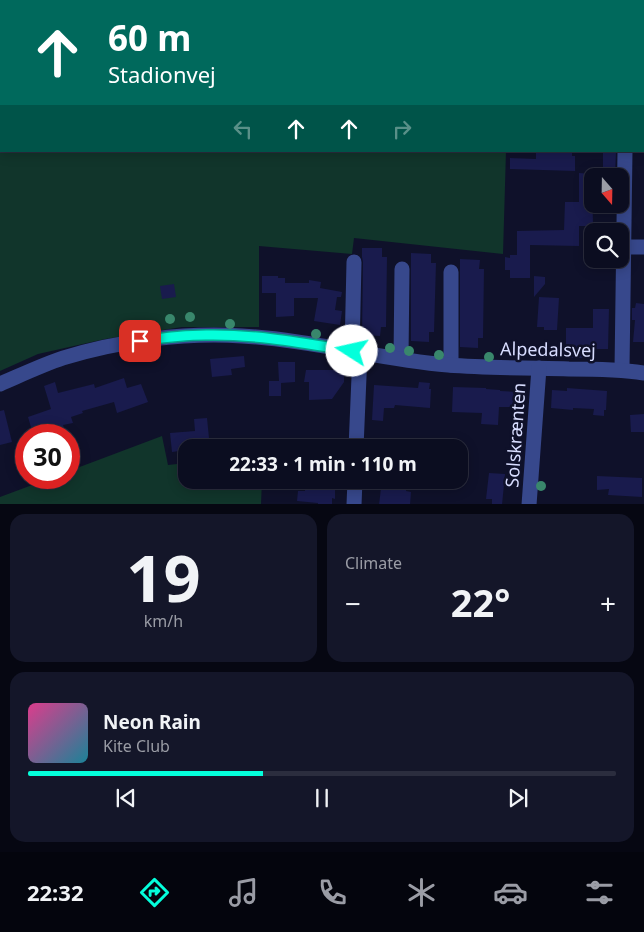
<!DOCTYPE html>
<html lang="en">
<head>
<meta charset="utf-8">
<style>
  :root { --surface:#0b0d20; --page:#141629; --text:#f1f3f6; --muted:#9a9ca5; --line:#2b2d3e; --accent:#04ffdb }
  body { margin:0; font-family:"Noto Sans",sans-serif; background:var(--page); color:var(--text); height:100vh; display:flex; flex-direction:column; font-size:19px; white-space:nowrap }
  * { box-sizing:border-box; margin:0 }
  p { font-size:16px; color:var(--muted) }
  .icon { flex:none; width:28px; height:28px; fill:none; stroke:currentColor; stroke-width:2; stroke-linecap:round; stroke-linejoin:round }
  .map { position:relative; height:504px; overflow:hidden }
  .details { display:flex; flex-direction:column; gap:10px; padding:10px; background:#060712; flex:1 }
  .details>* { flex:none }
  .banner { position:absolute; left:0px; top:0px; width:645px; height:152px; box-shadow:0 2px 12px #0003,0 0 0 1px var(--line); background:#00695c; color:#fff; overflow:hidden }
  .needle { width:32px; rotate:160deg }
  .controls { position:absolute; left:584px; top:168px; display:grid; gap:10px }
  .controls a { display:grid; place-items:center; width:45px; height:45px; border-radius:10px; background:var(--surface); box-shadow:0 2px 12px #0003,0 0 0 1px var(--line); font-size:25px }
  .speed { position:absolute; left:15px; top:424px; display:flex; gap:10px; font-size:25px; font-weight:700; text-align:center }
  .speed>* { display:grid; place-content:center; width:65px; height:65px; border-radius:50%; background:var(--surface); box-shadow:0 2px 12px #0003,0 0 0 1px var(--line); line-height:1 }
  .speed .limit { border:8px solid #d22; background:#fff; color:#111 }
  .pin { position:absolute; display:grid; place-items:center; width:42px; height:42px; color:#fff; margin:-21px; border-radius:10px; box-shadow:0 2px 8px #0006 }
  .me { position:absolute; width:55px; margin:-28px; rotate:280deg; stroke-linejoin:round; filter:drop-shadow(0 0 4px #0008) }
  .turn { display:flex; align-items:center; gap:18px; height:105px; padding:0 25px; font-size:22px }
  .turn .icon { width:65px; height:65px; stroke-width:2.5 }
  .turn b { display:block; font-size:35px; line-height:42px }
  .lanes { display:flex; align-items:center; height:48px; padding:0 25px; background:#0003; justify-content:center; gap:25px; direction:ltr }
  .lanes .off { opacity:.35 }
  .big { font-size:38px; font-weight:700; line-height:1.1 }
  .details .card { flex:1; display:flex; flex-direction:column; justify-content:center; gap:8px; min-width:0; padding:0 18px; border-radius:15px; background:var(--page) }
  .details .dial { align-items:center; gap:0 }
  .dial b { font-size:65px; line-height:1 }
  .song { display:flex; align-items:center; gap:15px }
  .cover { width:60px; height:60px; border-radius:8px; background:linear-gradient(135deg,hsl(330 70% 55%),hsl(190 70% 35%)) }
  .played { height:5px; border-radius:2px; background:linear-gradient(90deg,var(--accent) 40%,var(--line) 40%) }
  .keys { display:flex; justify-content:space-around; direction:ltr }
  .heat { display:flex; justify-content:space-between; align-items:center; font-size:28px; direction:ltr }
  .details .tiles { flex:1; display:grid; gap:10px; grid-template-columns:1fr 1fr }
  .card:last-child { grid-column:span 2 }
  .trip { position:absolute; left:178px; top:439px; width:290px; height:50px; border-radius:15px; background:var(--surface); box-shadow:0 2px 12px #0003,0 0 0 1px var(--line); font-weight:700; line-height:50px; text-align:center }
  .tabs { display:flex; height:80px; justify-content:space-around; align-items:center; background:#04050d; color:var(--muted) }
  .tabs .icon { width:35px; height:35px }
  .tabs .on { color:var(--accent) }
  .tabs b { font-size:22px; color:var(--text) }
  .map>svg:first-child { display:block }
</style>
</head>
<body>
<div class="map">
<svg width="644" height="505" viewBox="0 0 644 505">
  <rect width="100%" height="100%" fill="#0f112a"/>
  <g fill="#11352b">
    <path d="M0 0H80L81 1H1V151H506L503 254 354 238 352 254 259 246V327H182L105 339 38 354 0 371Z"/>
    <path d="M222 0H510V1H221Z"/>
    <path d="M162 436 168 465 186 463V480H262L261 504H0V497L51 478H69V471Z"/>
  </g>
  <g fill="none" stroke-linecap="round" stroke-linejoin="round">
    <g stroke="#07304b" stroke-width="24">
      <path d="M94 0 95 1"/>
      <path d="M605 0 607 1"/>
      <path d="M206 1 207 0"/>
    </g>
  </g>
  <g fill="#191b4d">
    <path d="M536 152 572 153V156H575V171L510 169V158L536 159Z"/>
    <path d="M603 152H616L615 176H603Z"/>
    <path d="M579 173 592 174 593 226H579V246L530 245V278H510V270H505V257L510 258V255H517V231L564 230 565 202H579Z"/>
    <path d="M362 248H382V257H387L386 327H381L380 336 362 335 363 262 362 257Z"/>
    <path d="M411 253 431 254V263H436L434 332H429V342L411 341Z"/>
    <path d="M460 259 480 260 479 269H484L483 338H478V348L460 347Z"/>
    <path d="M262 276H278V278H285V283H309V280L321 282 320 288 342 292 341 297H337L335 310 342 311 340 325 314 321 318 298H294V316L276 317V293H262Z"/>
    <path d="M534 276 545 277V284L534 297Z"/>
    <path d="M174 284 176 297 162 299 160 286Z"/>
    <path d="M539 297 559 298 557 330H544V327H537Z"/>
    <path d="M636 303 644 304V342H633L635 320H632V308H635Z"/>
    <path d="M593 309H609L608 349H589V358H566V328H593Z"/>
    <path d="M244 356 245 367 231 369 232 375 212 377 210 359Z"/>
    <path d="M278 362H295V382L281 383V396H269V381H279Z"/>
    <path d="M306 370H340L344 375V382L332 399 309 400V382H304Z"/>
    <path d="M124 378 127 388 141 384 148 402 117 413 114 402 82 411 83 413 71 417 73 423 63 425 66 433 55 435 53 428 33 434 28 417 51 409 44 386 55 382 58 393 94 384 95 388Z"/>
    <path d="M419 382 430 383 429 389H431L430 408 395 405 394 408H384L383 421 372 420 374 385 418 388Z"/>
    <path d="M453 387 486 388V389L500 390V391L520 392 519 407H499L498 425 481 424 482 413 452 412Z"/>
    <path d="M567 388 607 391 606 410H604V416L593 415 594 409 573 408V410L551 408 552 390 567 391Z"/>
    <path d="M4 410 12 442 0 445V411Z"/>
    <path d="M644 414V432H631L630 415Z"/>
    <path d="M207 418 210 448H186V450L172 452 170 433 195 431 194 419Z"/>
    <path d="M489 473 505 474 502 505H492V499H486Z"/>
    <path d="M597 476 642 478V497L608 495 609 489 597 490Z"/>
    <path d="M324 480H335V499L332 498V505H318V503L297 501 298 491H305V484H324Z"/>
    <path d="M381 488 406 490V491L411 492 410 505H379Z"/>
  </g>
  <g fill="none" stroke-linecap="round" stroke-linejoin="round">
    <g stroke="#37488c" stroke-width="15">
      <path d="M624 247H644"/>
      <path d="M451 272V365"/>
      <path d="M352 351 354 262"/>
      <path d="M401 358 402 269"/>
      <path d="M622 369 625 151"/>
      <path d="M0 384C21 375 42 365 63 358 118 341 185 332 242 336 311 340 379 359 448 365 488 368 529 368 569 369 594 369 619 369 644 373"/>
      <path d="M356 448 360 353"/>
      <path d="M354 505 355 480"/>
      <path d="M529 505 539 368"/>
    </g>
  </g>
  <g fill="#39876c">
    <circle cx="190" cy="317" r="5"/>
    <circle cx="170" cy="319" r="5"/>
    <circle cx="230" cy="324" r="5"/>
    <circle cx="316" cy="334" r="5"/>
    <circle cx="342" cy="340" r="5"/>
    <circle cx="390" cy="348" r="5"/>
    <circle cx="409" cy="351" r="5"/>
    <circle cx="439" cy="355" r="5"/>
    <circle cx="489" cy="357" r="5"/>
    <circle cx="541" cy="486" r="5"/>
  </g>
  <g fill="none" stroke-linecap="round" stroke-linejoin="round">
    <defs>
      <path id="route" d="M140 341C161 338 184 335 206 335 255 334 303 343 352 351"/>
    </defs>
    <use href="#route" stroke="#03a68e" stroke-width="12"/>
    <use href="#route" stroke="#04ffdb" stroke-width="9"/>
  </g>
  <g text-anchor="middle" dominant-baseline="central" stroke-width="5" stroke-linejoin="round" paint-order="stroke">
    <g font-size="18" fill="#d8ddff" stroke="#0f112a">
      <text transform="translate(548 349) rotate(1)">Alpedalsvej</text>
      <text transform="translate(515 435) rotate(-86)">Solskrænten</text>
    </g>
  </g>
</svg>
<div class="controls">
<a><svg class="needle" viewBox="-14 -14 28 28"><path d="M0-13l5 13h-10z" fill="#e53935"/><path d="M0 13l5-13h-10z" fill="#9a9ca5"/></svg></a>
<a><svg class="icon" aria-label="search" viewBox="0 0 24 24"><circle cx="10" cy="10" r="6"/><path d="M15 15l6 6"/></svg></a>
</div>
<div class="speed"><div class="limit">30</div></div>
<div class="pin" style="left:140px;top:341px;background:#d93025"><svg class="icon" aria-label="arrive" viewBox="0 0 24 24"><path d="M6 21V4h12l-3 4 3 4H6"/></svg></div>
<svg class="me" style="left:352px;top:351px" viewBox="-20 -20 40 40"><circle r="19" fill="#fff"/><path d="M0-13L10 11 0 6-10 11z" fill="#04ffdb"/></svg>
<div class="trip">22:33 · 1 min · 110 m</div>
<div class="banner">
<div class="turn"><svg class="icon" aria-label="ahead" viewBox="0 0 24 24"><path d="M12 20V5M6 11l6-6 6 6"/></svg><div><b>60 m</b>Stadionvej</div></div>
<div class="lanes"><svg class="icon off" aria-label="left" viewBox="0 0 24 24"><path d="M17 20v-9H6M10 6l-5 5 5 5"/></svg><svg class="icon" aria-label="ahead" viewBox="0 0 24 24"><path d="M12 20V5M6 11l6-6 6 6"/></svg><svg class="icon" aria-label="ahead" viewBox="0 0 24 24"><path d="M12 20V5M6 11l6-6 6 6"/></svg><svg class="icon off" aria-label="right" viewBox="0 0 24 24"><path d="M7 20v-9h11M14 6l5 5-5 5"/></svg></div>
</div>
</div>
<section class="details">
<div class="tiles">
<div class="card dial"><b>19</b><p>km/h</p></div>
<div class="card"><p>Climate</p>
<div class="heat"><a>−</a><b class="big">22°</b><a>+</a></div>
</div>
<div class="card">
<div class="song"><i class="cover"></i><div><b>Neon Rain</b><p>Kite Club</p></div></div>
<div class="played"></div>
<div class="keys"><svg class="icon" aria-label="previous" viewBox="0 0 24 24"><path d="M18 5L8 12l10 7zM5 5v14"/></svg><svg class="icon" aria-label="pause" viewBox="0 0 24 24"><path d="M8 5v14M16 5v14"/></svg><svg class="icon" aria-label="next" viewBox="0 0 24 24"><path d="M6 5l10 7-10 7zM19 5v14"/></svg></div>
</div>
</div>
</section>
<nav class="tabs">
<b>22:32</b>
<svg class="icon on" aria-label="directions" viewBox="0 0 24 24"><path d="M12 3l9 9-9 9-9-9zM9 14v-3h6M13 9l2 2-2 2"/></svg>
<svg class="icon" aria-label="music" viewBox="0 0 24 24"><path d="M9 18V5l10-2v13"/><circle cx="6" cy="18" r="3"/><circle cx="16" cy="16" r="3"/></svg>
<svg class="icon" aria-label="phone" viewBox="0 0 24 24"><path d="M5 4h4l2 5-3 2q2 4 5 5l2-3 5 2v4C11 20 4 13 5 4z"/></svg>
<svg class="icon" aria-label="climate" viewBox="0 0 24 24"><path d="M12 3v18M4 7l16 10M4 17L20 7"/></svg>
<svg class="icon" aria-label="car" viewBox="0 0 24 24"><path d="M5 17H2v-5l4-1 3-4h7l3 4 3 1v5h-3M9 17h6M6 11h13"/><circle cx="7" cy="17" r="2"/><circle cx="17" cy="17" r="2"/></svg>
<svg class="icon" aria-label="filters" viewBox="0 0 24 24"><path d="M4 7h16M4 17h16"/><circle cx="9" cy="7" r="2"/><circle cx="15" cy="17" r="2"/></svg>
</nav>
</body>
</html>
